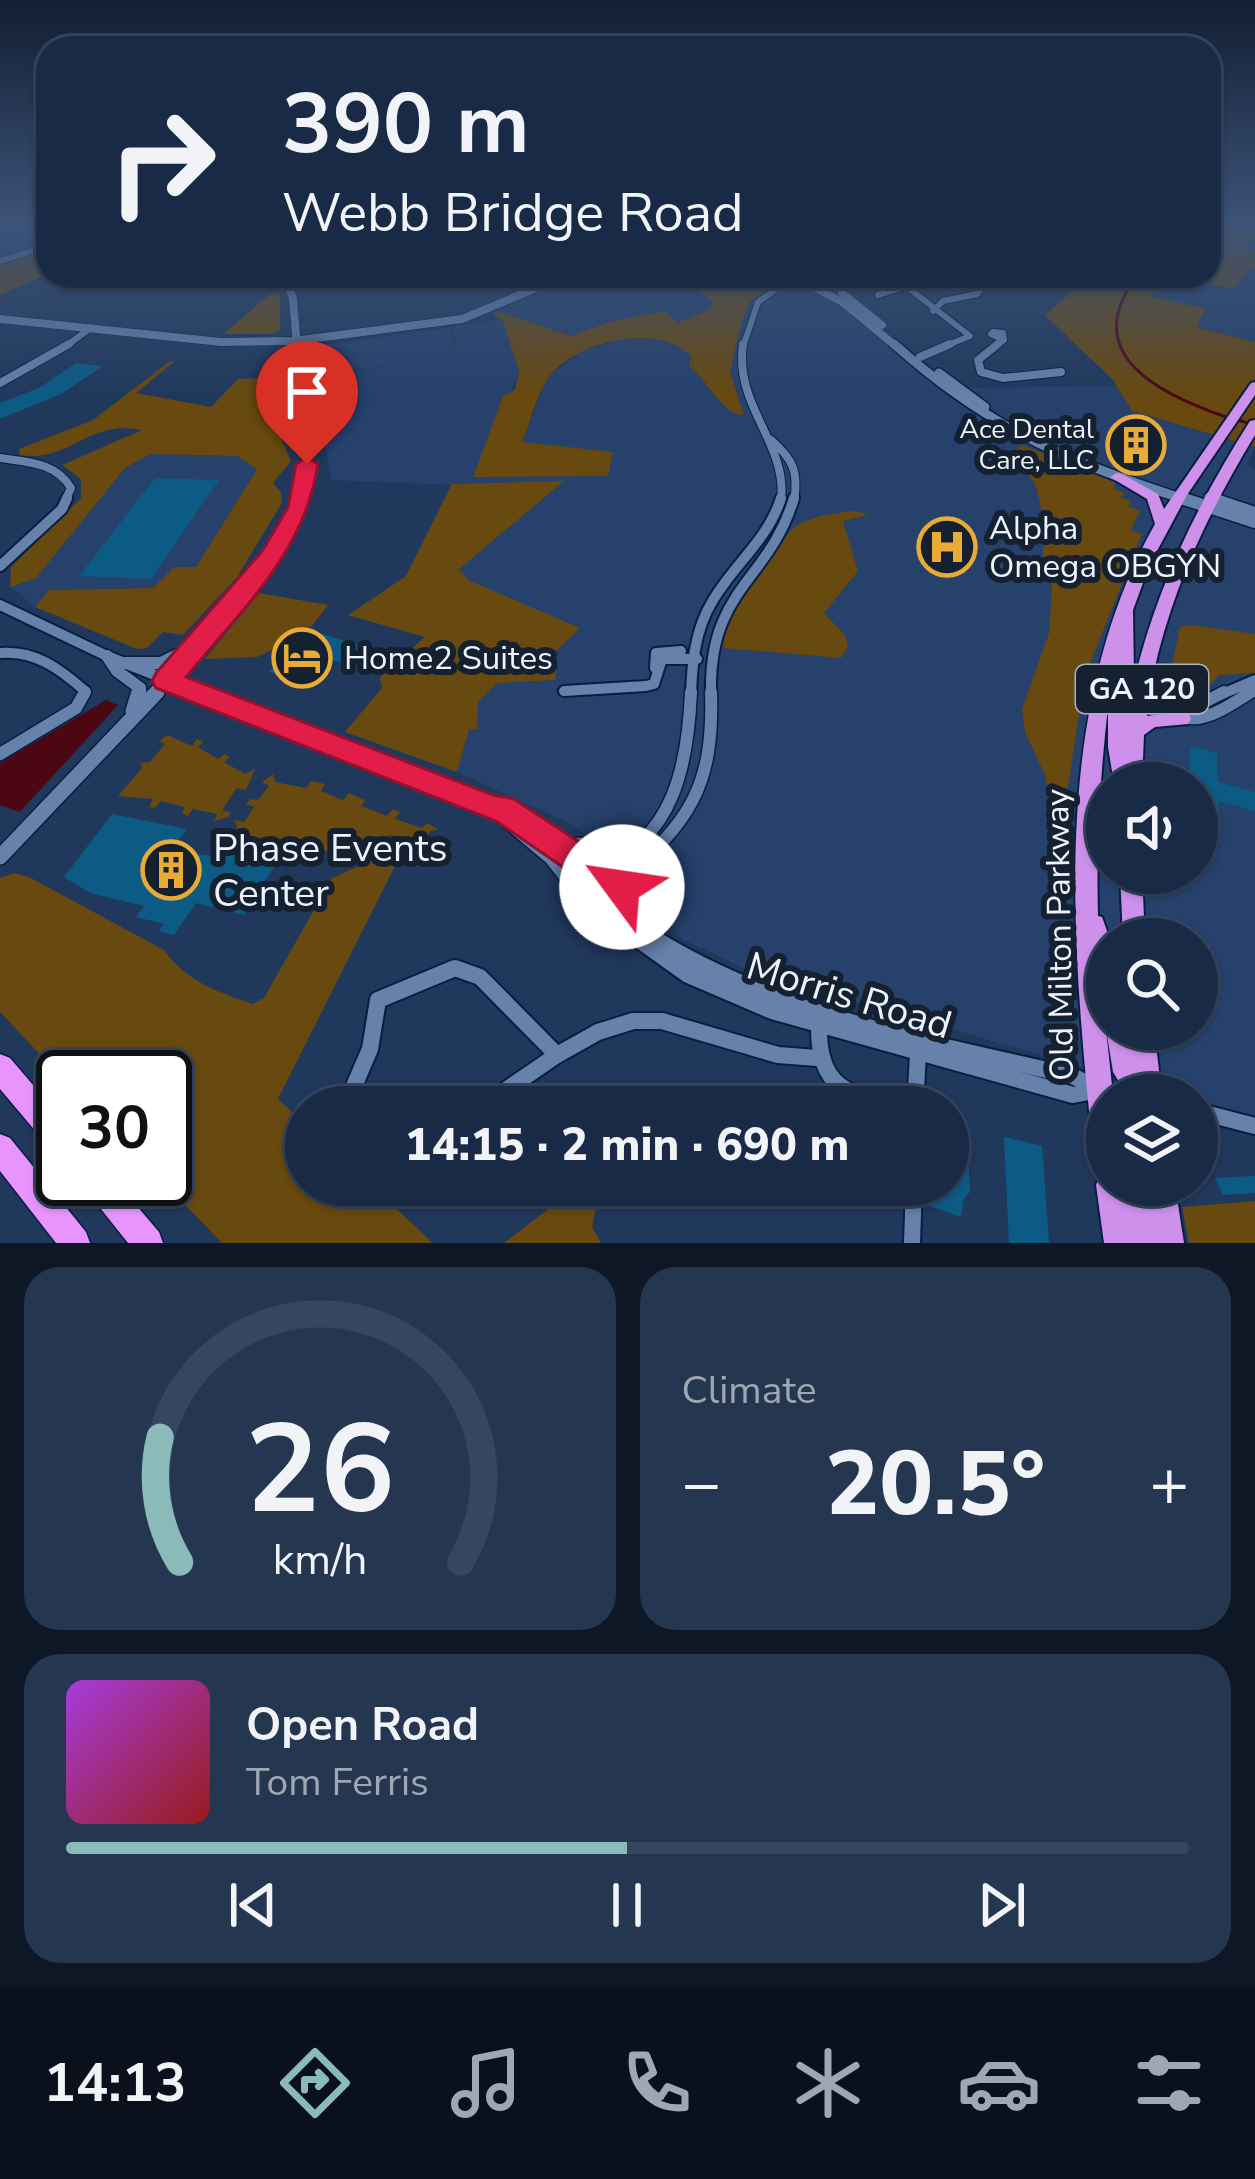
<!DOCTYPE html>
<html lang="en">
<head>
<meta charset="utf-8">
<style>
  :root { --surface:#182a45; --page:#253650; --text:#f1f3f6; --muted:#9fa7b3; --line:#36465e; --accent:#8bbbb9 }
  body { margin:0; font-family:"Nunito Sans",sans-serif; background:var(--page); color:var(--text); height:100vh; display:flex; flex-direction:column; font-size:45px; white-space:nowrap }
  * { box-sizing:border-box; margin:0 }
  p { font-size:39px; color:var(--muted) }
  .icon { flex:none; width:66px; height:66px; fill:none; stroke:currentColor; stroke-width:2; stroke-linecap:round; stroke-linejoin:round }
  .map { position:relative; height:1243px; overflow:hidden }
  .drawer { display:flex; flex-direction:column; gap:24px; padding:24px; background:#0d1726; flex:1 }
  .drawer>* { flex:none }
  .top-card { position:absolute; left:36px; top:36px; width:1185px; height:252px; border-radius:36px; box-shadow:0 3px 9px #0004,0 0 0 3px var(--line); background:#182a45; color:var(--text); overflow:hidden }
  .controls { position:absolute; left:1086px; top:762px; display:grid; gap:24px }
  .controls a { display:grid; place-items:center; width:132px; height:132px; border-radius:50%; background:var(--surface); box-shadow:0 3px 9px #0004,0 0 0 3px var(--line); font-size:60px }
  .speed { position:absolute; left:36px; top:1050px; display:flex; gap:24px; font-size:60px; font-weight:700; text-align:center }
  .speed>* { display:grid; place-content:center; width:156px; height:156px; border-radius:50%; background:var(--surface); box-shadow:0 3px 9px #0004,0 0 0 3px var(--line); line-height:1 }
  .speed .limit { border:6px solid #111; border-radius:18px; background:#fff; color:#111 }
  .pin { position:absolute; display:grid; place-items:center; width:102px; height:102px; color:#fff; margin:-123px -51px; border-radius:50% 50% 50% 0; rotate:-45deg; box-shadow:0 0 12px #0007 }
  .pin .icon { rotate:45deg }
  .me { position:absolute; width:132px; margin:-66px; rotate:301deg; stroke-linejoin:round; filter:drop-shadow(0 0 9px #0008) }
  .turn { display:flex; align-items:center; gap:42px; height:252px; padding:0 48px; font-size:54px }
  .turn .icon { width:156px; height:156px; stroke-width:2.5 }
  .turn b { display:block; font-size:84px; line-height:102px }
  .big { font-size:90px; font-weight:800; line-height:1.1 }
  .drawer .card { flex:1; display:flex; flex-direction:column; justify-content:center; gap:18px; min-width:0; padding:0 42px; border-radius:36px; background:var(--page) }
  .drawer .dial { align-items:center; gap:0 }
  .dial svg { height:312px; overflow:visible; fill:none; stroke:var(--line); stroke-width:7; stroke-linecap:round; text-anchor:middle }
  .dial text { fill:var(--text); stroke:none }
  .song { display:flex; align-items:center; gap:36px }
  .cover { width:144px; height:144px; border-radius:18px; background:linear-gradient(135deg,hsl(280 70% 55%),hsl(0 70% 35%)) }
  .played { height:12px; border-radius:6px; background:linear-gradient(90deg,var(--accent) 50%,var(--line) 50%) }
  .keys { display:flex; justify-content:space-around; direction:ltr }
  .heat { display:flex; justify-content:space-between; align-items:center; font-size:66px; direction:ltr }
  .drawer .tiles { flex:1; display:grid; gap:24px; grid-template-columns:1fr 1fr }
  .card:last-child { grid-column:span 2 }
  .trip { position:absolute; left:285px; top:1086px; width:684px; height:120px; border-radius:60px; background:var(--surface); box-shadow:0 3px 9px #0004,0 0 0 3px var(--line); font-weight:800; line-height:120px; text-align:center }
  .tab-bar { display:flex; height:192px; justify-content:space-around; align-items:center; background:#0a111c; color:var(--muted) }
  .tab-bar .icon { width:84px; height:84px }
  .tab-bar .selected { color:var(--accent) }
  .tab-bar b { font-size:54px; color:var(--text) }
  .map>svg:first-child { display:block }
</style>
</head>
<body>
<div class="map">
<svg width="1255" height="1243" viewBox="0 0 1255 1243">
  <rect width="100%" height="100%" fill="#20385c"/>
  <g fill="#25416c" fill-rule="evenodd">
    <path d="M0 224H48V246L0 262Z"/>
    <path d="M1250 268 1255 269V342L1196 327 1205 310 1149 296 1168 276 1234 289Z"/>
    <path d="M483 276H885L889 281 841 293 951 388 1118 386 1132 411 1255 447 1246 465 1255 469V1117L1197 1101V1095H1178L745 969 680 938 653 908V878L567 822 457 772 345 732 382 688 380 677 425 637 348 615 406 576 451 485 331 480 316 378 393 365 318 375 315 346 449 328 459 359 451 327 502 319 519 372 473 476 532 446 521 442 548 377 581 352 618 340 649 339 681 345 691 356 689 367 704 376 720 402 743 414 730 372 738 333 684 326 671 318 609 322 571 336 497 311 536 292ZM1107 783H1197V873H1107ZM1107 939H1197V1029H1107Z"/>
    <path d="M150 454 237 456 257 469 196 567 174 568 153 588 50 590 35 607 10 587 36 577 125 468Z"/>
  </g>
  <g fill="#68490f">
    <path d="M1209 224H1255V239L1244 246 1255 251V269L1250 268 1234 289 1169 276 1150 296 1206 309 1196 327 1255 342V447L1132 411 1113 380 1045 315 1089 276H1209Z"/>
    <path d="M48 247V274L0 295V263Z"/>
    <path d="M674 276 782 278 750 301 741 323 730 372 744 415C719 414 710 380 689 367L691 356C658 321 571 342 547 380 536 398 530 422 522 442L613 452 608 476 473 477 503 396 515 390 519 372 502 319 493 314 497 311 571 336 609 322 664 311 678 323 709 310 713 301Z"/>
    <path d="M280 293V330L273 334H223L270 294Z"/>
    <path d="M170 361H175L136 393 211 407 238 379 281 377 282 419 276 427 291 461 273 483 281 492 282 503 237 577 183 635 163 632 147 648 137 649 35 607 49 590 153 588 174 567H196L257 469 237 456 150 454 125 468 36 578 10 587 11 567 81 498V479L62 465 142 430C87 419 70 463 20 455L19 449 93 420Z"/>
    <path d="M1022 445 1116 483 1113 488 1124 493 1121 498 1132 501 1128 507 1140 510 1131 530 1142 534 1085 676 1063 819 1053 818 1045 775 1025 732 1022 709 1049 633 1052 586 1043 566V517L1036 486 1012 453Z"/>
    <path d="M564 481 459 569 468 580 580 628 555 652 556 680 497 683 478 702 477 729H469L457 772 345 732 382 688 380 677 425 637 348 615 406 576 452 484Z"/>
    <path d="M857 511 868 515 843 521 858 571 824 613 845 635 848 647 841 658 724 648C716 620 771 546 794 528 810 516 837 512 857 511Z"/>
    <path d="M259 593 328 605 312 626 297 629 293 640 257 657 205 659Z"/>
    <path d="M1192 625 1255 634V673L1219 675 1202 694 1179 695 1170 675 1180 627Z"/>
    <path d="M167 735 192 746 197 739 203 742 198 747 218 759 225 754 230 757 224 762 245 774 255 769 246 790 237 788 222 810 231 813 228 817 214 821 217 814 193 809 188 816 182 814 185 807 161 801 155 808 149 807 153 799 118 796 142 768 140 763 150 762 165 744 159 741Z"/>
    <path d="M273 774 275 782 306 788 311 781 325 784 321 791 343 800 349 793 365 800 361 806 387 816 393 809 400 812 395 819 422 828 427 823 439 830 430 831 426 839 433 841 430 846 417 848 419 841 388 835 385 843H378V836L347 842 346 851 336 853 238 833 235 820 244 822 254 807 246 804 250 799 258 800 269 786 262 782Z"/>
    <path d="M373 860 396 864 278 1099 306 1125V1185H371L433 1243H222L160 1179H165V1077L63 1079 0 1012V878L14 873 29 877 164 950C187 982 217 991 252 1004L264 998 332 878Z"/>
    <path d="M572 1191 598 1197 592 1227 601 1243H504Z"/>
    <path d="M1255 1201V1243H1189L1182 1207Z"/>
  </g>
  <path fill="#4b0813" d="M106 700 118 705 20 812 0 805V763Z"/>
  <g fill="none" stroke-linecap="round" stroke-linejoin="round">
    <g stroke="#4b0813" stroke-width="3">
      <path d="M1137 276C1077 355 1161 395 1229 418"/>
      <path d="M1238 420 1255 425"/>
    </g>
  </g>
  <g fill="#0c5b84">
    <path d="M76 363 103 366 61 394 0 419V403L39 388Z"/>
    <path d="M155 478 219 480 151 579 79 576Z"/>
    <path d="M319 633 363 646 347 664 320 657 295 681 269 672 295 647Z"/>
    <path d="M1190 746 1217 753 1218 782 1255 792V811L1219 801V837L1197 831V783H1184L1186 770 1190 771Z"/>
    <path d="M112 814 187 829 171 851 222 857 232 843 281 855 244 915 196 903 174 935 159 931 164 924 136 917 144 906 90 893 64 877Z"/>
    <path d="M1004 1137 1042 1146 1049 1243H1009Z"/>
    <path d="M948 1139 962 1145 963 1162 969 1169 970 1192 964 1198 961 1217 930 1206V1185H948Z"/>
    <path d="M1255 1176V1193L1223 1195 1215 1178Z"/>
  </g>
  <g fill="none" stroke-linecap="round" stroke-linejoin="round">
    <defs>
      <g id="minor-far4">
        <path d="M0 261 48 246"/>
        <path d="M893 276 970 336 943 347"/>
        <path d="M909 276H938"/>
        <path d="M878 295 904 287"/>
        <path d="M933 311 943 301 977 294 989 276"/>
        <path d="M993 332 1003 333 1004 340 991 334Z"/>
        <path d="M65 347 89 329"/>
        <path d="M743 347 758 302 795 276"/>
        <path d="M994 347 1004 340"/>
      </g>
      <g id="minor-far3">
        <path d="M743 344C734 407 788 443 781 501"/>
        <path d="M998 344 978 360 981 372 1003 378 1061 372"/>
        <path d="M920 357 950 344"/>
        <path d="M0 383 69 344"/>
        <path d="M1026 432 1044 425"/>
        <path d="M771 440C793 459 799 472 794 501"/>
        <path d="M0 458C27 462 56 462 71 488L65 501"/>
      </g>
      <g id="minor-far2">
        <path d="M0 566 62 509 67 498"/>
        <path d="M0 605 107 656 205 695"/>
        <path d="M0 653C35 650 60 669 85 691L83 695"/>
        <path d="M655 668 656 653 681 651"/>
        <path d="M564 691 646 686 654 684 662 659H697"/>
        <path d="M691 695C692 663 695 630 712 602 733 565 768 540 781 498"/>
        <path d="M711 695C708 588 769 582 794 498"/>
        <path d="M1220 695 1255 680"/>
        <path d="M1246 695 1255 689"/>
      </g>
      <g id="minor-far1">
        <path d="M197 692 492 809 502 808 588 866"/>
        <path d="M1153 702 1193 708 1224 692"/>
        <path d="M1135 704C1196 723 1197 727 1251 692"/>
        <path d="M0 754 76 708 85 692"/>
        <path d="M492 809 551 859 569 882"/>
        <path d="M561 844 632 843"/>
        <path d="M648 862 639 898 653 933"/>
        <circle cx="595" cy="888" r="25"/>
        <path d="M598 865C675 842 688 761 691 692"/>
        <path d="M620 880C691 823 714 784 711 692"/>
        <path d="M618 900 654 938"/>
        <path d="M598 911 636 938"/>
      </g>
      <g id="minor">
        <path d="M632 935 688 975 772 1011 1073 1095 1099 1090"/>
        <path d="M649 935C777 1016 928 1042 1073 1076L1099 1090 1125 1095"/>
        <path d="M819 1027C818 1098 858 1095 915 1106"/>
        <path d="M557 1055 598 1032 633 1021H662L778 1055 817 1058"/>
        <path d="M345 1107 370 1049 378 1000 455 968 480 977 557 1055 481 1107"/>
        <path d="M915 1107 918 1054"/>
        <path d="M1197 1111 1255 1126"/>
        <path d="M912 1243 914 1185"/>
      </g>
      <g id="tertiary-far3">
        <path d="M285 276 293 299 297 347"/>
        <path d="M793 276 842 302 897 347"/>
        <path d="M842 293 882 325"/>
        <path d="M0 319 221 342 294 341 462 319 565 276"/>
      </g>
      <g id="tertiary-far2">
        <path d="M297 344 307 464 300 501"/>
        <path d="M894 344C989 429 1070 463 1190 501"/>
        <path d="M939 373 985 407"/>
        <path d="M1209 498 1219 501"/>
      </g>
      <g id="tertiary-far1">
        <path d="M1181 498 1255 522"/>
        <path d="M1210 498 1255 513"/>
        <path d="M107 656 117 671 140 688 138 695"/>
        <path d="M125 663H161L185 651"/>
        <path d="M154 695 274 554 301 498"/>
      </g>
      <g id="tertiary">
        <path d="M133 711 139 692"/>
        <path d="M0 857 157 692"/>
      </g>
      <g id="trunk">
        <path d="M1255 382V395L1187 495 1150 564 1133 610 1134 681C1157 586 1198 503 1250 421L1255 420V435C1209 511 1172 588 1153 675L1163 690 1199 705 1202 710 1199 715H1189L1191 719 1188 724 1155 727 1144 735 1142 783H1114L1108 747V707C1100 777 1096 845 1098 916L1102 917 1110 939H1107V973L1101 971 1106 1029 1107 1026V1029H1154L1162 1095H1127L1113 1072 1106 1029 1113 1095H1107V1185H1124L1130 1229 1124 1185H1175L1184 1243H1104L1096 1185 1100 1175 1105 1174 1098 1170 1094 1161C1073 951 1047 716 1155 524L1147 499 1110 477 1117 473 1122 474 1158 494 1164 509 1251 383ZM1149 696 1151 698 1181 712 1147 716Z"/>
        <path d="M1120 873H1142L1145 939H1123Z"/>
      </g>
      <g id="motorway">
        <path d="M0 1054 10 1058 63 1120V1156L53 1152 0 1089Z"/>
        <path d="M0 1134 10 1138 86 1232 90 1243H56L0 1171Z"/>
        <path d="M80 1179H114L159 1232 163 1243H128L85 1189Z"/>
      </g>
    </defs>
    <use href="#minor-far4" stroke="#081e40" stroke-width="8"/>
    <use href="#minor-far3" stroke="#081e40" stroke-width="10"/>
    <use href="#minor-far2" stroke="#081e40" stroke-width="14"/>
    <use href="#minor-far1" stroke="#081e40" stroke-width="15"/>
    <use href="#minor" stroke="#081e40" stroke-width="20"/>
    <use href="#tertiary-far3" stroke="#081e40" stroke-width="9"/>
    <use href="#tertiary-far2" stroke="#081e40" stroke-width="12"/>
    <use href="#tertiary-far1" stroke="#081e40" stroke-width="15"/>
    <use href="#tertiary" stroke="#081e40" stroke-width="18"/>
    <use href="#trunk" stroke="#081e40" stroke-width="4"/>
    <use href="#motorway" stroke="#081e40" stroke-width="3"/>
    <use href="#minor-far4" stroke="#6681aa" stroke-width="6"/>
    <use href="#minor-far3" stroke="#6681aa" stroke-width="8"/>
    <use href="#minor-far2" stroke="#6681aa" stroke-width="10"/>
    <use href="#minor-far1" stroke="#6681aa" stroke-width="12"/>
    <use href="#minor" stroke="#6681aa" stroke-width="16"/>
    <use href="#tertiary-far3" stroke="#6681aa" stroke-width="8"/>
    <use href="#tertiary-far2" stroke="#6681aa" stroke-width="9"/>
    <use href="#tertiary-far1" stroke="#6681aa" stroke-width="12"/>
    <use href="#tertiary" stroke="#6681aa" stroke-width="15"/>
    <use href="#trunk" fill="#cd91ec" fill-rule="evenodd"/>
    <use href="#motorway" fill="#e795fd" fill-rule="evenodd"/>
  </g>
  <linearGradient id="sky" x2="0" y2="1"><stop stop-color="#121f33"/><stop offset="0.56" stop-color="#3c5378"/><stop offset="1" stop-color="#3c5378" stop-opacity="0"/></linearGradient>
  <rect width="1255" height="398" fill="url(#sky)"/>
  <path fill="#e11d48" stroke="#92132f" stroke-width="3" d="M307 457 318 464C304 554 242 609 186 677L493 795 514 799 596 853 624 860 639 887 634 898 622 902 609 898 601 883 576 876 496 821 156 688 152 681 156 673 263 550 288 507 296 464Z"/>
  <defs>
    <symbol id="building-ring" viewBox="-11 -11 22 22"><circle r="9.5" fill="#152030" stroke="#e8ab37" stroke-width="1.5"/><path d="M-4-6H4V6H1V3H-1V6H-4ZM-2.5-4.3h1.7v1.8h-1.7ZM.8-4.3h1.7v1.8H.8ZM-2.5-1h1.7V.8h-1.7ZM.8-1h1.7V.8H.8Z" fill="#e8ab37"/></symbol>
    <symbol id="hospital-ring" viewBox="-11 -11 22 22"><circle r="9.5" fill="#152030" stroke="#e8ab37" stroke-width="1.5"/><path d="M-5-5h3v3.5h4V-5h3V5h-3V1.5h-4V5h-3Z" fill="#e8ab37"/></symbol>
    <symbol id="hotel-ring" viewBox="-11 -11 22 22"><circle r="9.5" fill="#152030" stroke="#e8ab37" stroke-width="1.5"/><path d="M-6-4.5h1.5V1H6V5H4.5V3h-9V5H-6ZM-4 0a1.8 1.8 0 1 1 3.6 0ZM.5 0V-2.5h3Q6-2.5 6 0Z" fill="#e8ab37"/></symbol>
  </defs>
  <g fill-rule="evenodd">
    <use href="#building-ring" x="1103" y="412" width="66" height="66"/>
    <use href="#hospital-ring" x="914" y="514" width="66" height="66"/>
    <use href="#hotel-ring" x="269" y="625" width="66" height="66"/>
    <use href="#building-ring" x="138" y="837" width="66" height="66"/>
  </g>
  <g text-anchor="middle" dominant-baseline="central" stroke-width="12" stroke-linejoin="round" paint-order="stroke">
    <g font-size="27" fill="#ecf3fc" stroke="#152030" text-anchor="end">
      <text x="1094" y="429">Ace Dental<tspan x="1094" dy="31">Care, LLC</tspan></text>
    </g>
    <rect fill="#152030" stroke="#acb4bf" stroke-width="3" x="1076" y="665" width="132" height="48" rx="9"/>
    <g font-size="30" font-weight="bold" fill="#ecf3fc">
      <text x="1142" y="689">GA 120</text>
    </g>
    <g font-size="33" fill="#ecf3fc" stroke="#152030" text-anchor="start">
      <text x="989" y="528">Alpha<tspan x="989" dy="38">Omega OBGYN</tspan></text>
      <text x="344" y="658">Home2 Suites</text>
    </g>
    <g font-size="33" fill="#ecf3fc" stroke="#152030">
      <text transform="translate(1060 935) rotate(-91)">Old Milton Parkway</text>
    </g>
    <g font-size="39" fill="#ecf3fc" stroke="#152030" text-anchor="start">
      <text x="213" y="848">Phase Events<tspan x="213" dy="45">Center</tspan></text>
    </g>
    <g font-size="39" fill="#ecf3fc" stroke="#152030">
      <text transform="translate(849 996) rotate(17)">Morris Road</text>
    </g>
  </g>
</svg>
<div class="controls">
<a><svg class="icon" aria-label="sound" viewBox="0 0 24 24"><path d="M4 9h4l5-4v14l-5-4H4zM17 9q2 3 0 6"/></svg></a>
<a><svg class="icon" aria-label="search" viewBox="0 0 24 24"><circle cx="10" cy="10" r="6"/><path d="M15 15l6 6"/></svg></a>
<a><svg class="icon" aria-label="layers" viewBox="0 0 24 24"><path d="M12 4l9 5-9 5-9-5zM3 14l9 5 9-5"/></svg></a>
</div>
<div class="speed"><div class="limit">30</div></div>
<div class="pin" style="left:307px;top:464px;background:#d93025"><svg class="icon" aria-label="arrive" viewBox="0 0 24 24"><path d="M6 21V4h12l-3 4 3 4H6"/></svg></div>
<svg class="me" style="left:622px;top:887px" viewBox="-20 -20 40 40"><circle r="19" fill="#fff"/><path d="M0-13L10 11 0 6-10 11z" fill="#e11d48"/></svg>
<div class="trip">14:15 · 2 min · 690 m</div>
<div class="top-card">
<div class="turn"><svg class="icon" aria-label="right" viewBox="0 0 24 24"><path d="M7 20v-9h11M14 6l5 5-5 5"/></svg><div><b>390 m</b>Webb Bridge Road</div></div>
</div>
</div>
<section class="drawer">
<div class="tiles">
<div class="card dial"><svg viewBox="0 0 100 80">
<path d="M14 69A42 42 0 1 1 86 69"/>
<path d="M14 69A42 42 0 0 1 9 37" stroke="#8bbbb9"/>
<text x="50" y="56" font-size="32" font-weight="700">26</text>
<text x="50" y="72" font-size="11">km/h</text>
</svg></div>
<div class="card"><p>Climate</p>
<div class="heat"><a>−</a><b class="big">20.5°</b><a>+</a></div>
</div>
<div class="card">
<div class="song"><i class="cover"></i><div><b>Open Road</b><p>Tom Ferris</p></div></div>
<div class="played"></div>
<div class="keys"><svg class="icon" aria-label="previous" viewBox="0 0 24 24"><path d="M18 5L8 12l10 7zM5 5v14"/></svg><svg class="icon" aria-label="pause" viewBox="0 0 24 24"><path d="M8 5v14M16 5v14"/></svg><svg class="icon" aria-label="next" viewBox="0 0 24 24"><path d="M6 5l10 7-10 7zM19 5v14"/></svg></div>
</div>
</div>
</section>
<nav class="tab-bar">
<b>14:13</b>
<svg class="icon selected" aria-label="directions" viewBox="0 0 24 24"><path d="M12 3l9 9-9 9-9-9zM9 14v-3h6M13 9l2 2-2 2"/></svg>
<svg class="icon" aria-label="music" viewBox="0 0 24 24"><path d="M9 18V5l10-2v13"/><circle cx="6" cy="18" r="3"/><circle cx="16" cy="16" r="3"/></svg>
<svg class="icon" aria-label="phone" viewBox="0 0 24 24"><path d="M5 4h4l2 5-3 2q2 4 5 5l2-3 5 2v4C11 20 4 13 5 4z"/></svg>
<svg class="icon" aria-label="climate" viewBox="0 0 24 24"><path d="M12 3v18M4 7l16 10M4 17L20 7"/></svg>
<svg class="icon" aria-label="car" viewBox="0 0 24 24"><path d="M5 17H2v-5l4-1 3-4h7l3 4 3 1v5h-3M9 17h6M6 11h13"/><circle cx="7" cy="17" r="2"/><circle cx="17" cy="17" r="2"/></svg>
<svg class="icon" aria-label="filters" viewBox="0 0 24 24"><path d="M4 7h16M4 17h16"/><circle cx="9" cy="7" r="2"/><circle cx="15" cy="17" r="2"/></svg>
</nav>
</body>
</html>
